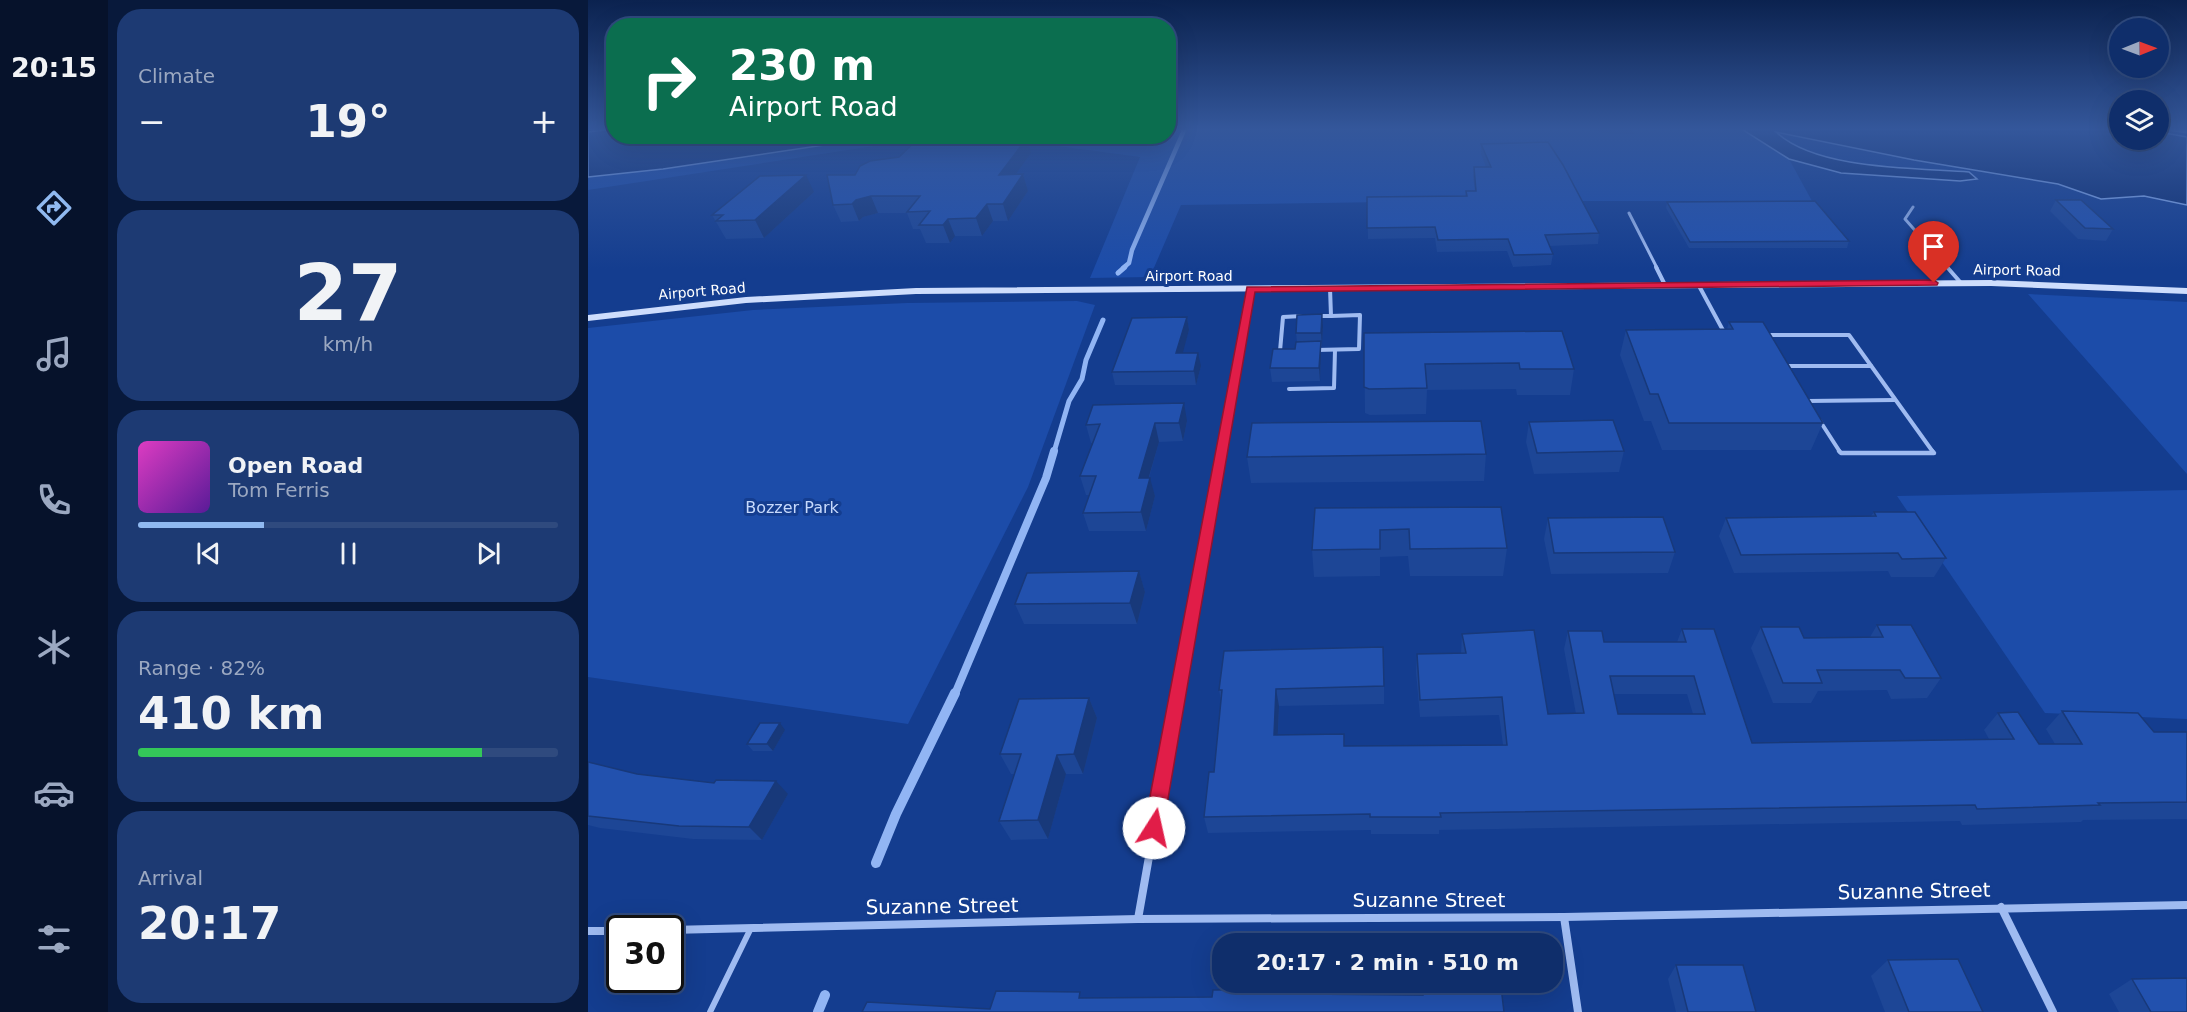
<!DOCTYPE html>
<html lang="en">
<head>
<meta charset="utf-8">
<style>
  :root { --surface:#0f2e6b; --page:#1d3a73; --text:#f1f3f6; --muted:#9ba8c1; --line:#2f4a7e; --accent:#90b9f0 }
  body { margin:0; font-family:"DejaVu Sans",sans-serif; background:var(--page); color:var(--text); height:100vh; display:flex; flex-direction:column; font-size:22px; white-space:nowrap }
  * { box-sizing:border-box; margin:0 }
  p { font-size:20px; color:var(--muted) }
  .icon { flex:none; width:33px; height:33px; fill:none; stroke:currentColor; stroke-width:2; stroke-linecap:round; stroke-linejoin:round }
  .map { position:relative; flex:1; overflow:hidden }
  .panel { display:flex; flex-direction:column; gap:9px; padding:9px; background:#08193b; width:480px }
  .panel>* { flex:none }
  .top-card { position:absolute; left:18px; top:18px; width:570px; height:126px; border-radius:24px; box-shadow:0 6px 24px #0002,0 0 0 2px var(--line); background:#0b6e4f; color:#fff; overflow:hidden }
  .needle { width:39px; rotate:89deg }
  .fabs { position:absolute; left:1521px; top:18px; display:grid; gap:12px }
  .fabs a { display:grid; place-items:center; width:60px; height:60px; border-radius:50%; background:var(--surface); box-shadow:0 6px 24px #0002,0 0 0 2px var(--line); font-size:30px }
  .speed { position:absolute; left:18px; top:915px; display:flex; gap:12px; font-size:30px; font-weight:700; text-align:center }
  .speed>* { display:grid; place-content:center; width:78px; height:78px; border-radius:50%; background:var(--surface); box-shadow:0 6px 24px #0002,0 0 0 2px var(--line); line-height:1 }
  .speed .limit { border:3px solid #111; border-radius:9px; background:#fff; color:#111 }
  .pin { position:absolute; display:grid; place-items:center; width:51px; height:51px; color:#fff; margin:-62px -26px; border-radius:50% 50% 50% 0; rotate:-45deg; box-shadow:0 0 6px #0007 }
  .pin .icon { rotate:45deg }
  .me { position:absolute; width:66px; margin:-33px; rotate:10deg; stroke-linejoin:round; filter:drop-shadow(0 0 4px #0008) }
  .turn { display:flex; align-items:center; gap:21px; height:126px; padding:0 24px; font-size:27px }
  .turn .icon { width:78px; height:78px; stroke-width:2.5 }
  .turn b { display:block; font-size:42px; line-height:51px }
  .big { font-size:45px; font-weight:700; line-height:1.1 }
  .panel .widget { flex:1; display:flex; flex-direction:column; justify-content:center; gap:9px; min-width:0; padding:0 21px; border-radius:24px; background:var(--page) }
  .panel .dial { align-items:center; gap:0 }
  .dial b { font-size:78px; line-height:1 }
  .song { display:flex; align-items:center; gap:18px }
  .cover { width:72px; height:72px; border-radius:9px; background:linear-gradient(135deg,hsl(310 70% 55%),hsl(270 70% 35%)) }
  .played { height:6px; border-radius:3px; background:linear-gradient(90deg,var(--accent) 30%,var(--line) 30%) }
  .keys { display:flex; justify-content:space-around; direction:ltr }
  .heat { display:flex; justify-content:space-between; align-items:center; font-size:33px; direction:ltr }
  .charge { height:9px; border-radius:4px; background:linear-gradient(90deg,#34c759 82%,var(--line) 0) }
  .trip { position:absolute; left:624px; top:933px; width:351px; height:60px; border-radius:24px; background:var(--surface); box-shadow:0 6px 24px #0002,0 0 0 2px var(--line); font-weight:700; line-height:60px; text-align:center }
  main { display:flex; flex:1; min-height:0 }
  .dock { display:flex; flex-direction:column; width:108px; justify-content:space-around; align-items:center; background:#06122b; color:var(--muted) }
  .dock .icon { width:42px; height:42px }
  .dock .active { color:var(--accent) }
  .dock b { font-size:27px; color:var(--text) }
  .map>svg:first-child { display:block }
</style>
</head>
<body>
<main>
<nav class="dock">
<b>20:15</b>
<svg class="icon active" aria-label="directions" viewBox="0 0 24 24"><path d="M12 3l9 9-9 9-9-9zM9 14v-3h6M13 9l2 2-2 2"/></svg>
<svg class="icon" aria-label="music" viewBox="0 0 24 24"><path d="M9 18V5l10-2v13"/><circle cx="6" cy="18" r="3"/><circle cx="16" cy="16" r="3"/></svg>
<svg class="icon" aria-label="phone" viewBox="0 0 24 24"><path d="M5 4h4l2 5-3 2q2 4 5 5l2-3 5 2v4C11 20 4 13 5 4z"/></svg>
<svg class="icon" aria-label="climate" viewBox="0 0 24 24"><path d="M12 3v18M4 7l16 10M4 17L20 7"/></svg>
<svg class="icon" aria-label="car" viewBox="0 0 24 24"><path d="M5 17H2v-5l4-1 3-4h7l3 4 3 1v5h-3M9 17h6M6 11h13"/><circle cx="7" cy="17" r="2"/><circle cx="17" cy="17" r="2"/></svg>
<svg class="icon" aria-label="filters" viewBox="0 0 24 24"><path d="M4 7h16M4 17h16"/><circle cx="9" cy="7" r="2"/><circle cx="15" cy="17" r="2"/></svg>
</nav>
<section class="panel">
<div class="widget"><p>Climate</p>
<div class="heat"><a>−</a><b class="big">19°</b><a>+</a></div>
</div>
<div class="widget dial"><b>27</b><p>km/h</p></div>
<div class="widget">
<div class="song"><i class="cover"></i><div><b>Open Road</b><p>Tom Ferris</p></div></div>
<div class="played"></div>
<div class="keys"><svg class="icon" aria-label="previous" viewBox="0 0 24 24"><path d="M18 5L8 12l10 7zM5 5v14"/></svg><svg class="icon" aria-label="pause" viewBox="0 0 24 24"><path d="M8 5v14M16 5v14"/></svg><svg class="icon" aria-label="next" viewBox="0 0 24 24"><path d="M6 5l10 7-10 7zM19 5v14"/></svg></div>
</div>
<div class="widget"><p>Range · 82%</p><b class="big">410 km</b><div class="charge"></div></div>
<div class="widget"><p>Arrival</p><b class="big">20:17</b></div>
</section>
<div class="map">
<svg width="1599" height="1012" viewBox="0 0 1599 1012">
  <rect width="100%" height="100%" fill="#143d8f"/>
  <g fill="#1c4ca9">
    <path d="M581 128H1002L1014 133 1047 134 1043 128H1152L1201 159 1224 201H865L593 205 562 277 502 278 552 157 440 142 292 145 0 190V177L75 169 290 137 580 136Z"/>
    <path d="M1440 294 1599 302V474Z"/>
    <path d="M489 301 507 305 440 487 320 724 0 677V328L165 310 319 303Z"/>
    <path d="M1599 490V719L1457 713 1309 496Z"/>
  </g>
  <g fill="#0c2b6c" stroke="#91b5f4" stroke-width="1.5">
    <path d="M1152 128H1531L1532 140H1570L1571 132 1599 137V205L1556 196 1513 199 1470 184 1326 160 1188 132C1228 170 1327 168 1381 172L1389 179 1372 181 1253 173 1201 159Z"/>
    <path d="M25 129 26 136 290 137 75 169 0 177V132Z"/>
  </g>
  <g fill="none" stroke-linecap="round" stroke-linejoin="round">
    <path stroke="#91b5f4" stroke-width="4.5" d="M535 268 541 263 544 250 597 128"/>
    <g stroke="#91b5f4" stroke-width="5">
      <path d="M530 273 537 267"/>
      <path d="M466 452 481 401 494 379 498 360 515 320"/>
    </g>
    <path stroke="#91b5f4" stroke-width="8" d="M367 694 458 478 466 451"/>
    <g stroke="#91b5f4" stroke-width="10">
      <path d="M288 863 308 814 367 693"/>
      <path d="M230 1012 237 995"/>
    </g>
    <g stroke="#9fbbf1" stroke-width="3">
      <path d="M1325 207 1317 219 1360 268"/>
      <path d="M1041 213 1069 268"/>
    </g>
    <g stroke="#9fbbf1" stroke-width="4">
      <path d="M1068 267 1077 285"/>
      <path d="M1359 267 1373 283"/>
      <path d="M1110 284 1137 334"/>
      <path d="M731 316H743L742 288"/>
      <path d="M1177 335H1261L1345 452"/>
      <path d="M728 350 771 349 772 315 743 316"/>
      <path d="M696 351H692L695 317 714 316"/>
      <path d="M1197 366H1283"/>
      <path d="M701 389 746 388 747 350"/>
      <path d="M1219 401 1307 400"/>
      <path d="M1232 421 1252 452"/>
    </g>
    <path stroke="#9fbbf1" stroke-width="4.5" d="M1251 451 1253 453H1346L1344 451"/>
    <path stroke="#9fbbf1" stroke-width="6" d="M122 1012 163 928"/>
    <path stroke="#9fbbf1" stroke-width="5" d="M633 452 662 289"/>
    <path stroke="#9fbbf1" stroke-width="7" d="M590 694 633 451"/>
    <g stroke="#9fbbf1" stroke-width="8">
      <path d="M1413 907 1465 1012"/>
      <path d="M976 917 990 1012"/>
      <path d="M550 919 590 693"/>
      <path d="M82 930 550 919 976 917 1599 905"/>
      <path d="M0 931H32"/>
    </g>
    <path stroke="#9fbbf1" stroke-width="7" d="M1585 128 1599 130"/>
    <path fill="#ceddfc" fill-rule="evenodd" d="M1403 280 1599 288V294L1403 286 328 294 158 303 0 321V315L158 297 328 288Z"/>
  </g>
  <g fill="#1d4696" fill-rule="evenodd">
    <path d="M439 138 443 153 428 174H435L440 191 420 221H405L394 236H367L362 243H338L332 229H325L319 213H290L275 217 271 221 253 222 245 205 267 175 311 157Z"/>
    <path d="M893 144 1011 233 1010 244 962 246 965 254 963 265 925 267 919 251 849 252 847 238 780 239 779 197 877 196 878 191H887L885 177 886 167H898L893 154Z"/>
    <path d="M226 192 176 238 138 239 124 215Z"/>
    <path d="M1468 200 1525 229 1518 241 1490 239 1462 211Z"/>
    <path d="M1079 202 1261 241 1259 248H1101L1078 208Z"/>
    <path d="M599 317 601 330 594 353 613 366 608 385H527L524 372Z"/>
    <path d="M1141 322 1235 423 1223 450H1074L1063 421H1056L1032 355 1038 330 1139 329Z"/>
    <path d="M735 327 734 346H733V354L732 381 684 382 682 368 707 349 709 342 708 333Z"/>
    <path d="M776 333 986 369 982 395H929L928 389 839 390 838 414 782 415 777 413Z"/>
    <path d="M599 421 595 441 571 442 561 478 567 496 558 531H501L495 513 501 495H498L492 476 505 443H503L498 425Z"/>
    <path d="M941 422 1036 451 1031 472 946 474 938 442Z"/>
    <path d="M898 454 896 481 663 483 659 457Z"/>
    <path d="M727 508 919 548 915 576H822L820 556 792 557V576L726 577 724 550Z"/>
    <path d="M1286 512 1358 558 1346 577H1303L1300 571 1146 573 1131 536 1138 518 1283 516Z"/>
    <path d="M960 518 1087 552 1080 573 963 574 956 539Z"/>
    <path d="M551 571 557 592 549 624H436L427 604Z"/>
    <path d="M1289 625 1353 678 1339 698 1303 699 1299 690 1230 691 1223 703H1185L1163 648 1173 627 1216 638 1282 637Z"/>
    <path d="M1094 629 1164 743 1401 739 1396 730 1410 713 1451 744H1467L1458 729 1474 711 1566 732H1599V819L1495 820 1493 822 1374 825 1372 821 851 830V834H783V830L620 833 616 817 626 772 633 700 631 690 796 686V704L691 706 690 735 756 734 757 746 915 745 911 715 832 717 828 672 829 654 873 653 874 634 960 714H988L976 649 980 631 1016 642H1089ZM1026 694H1099L1105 714H1030Z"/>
    <path d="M501 698 509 718 495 774H478L460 839 423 840 411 821 426 774H423L412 754Z"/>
    <path d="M197 730 185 751H165L159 744Z"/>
    <path d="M0 762 49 774 200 794 174 840 105 839 12 828 0 825Z"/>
    <path d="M1300 960 1395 1012H1297L1283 976Z"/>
    <path d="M1088 965 1168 1012H1088L1080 979Z"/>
    <path d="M1544 979 1599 1012H1531L1521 994Z"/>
  </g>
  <g fill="#18397a">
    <path d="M439 138 443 153 416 191 411 175Z"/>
    <path d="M435 174 440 191 420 221 415 204Z"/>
    <path d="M218 175 226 192 176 238 167 220Z"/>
    <path d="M283 196 290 213 275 217 271 221 264 204 268 200Z"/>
    <path d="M399 204 405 221 394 236 388 218Z"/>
    <path d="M360 219 367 236 362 243 355 225Z"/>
    <path d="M734 314 735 327 734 346 733 333Z"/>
    <path d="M599 317 601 330 591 367 588 353Z"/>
    <path d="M733 341V354L732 381 731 368Z"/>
    <path d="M610 353 613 366 608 385 606 371Z"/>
    <path d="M596 403 599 421 595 441 591 423Z"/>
    <path d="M567 423 571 442 555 497 551 478Z"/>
    <path d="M562 478 567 496 558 531 553 512Z"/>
    <path d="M551 571 557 592 549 624 542 603Z"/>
    <path d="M688 689 691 706 689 752 686 735Z"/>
    <path d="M501 698 509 718 495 774 486 754Z"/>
    <path d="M192 723 197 730 185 751 179 744Z"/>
    <path d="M469 755 478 774 460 839 450 820Z"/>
    <path d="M188 781 200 794 174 840 161 827Z"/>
  </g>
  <g fill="#2251ae" stroke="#18397a" stroke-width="1.5" fill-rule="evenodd">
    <path d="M331 138H439L411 175 435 174 415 204H399L388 218 360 219 355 225H331L342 211 319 212 332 196H283L268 200 264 204 245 205 239 175H267L272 166 282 161 311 157Z"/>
    <path d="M960 142 975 165 1011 233 957 235 965 254 926 255 920 239 850 240 847 227 779 228V197L879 196 878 191H888L886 167H903L893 144Z"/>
    <path d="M218 175 167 220 128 221 135 215H124L172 176Z"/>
    <path d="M1468 200H1493L1525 229 1497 228Z"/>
    <path d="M1227 201 1261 241 1102 242 1079 202Z"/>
    <path d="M734 314 733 333H708L709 315Z"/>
    <path d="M599 317 588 353H610L606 371 524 372 544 318Z"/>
    <path d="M1141 322H1175L1235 423H1081L1070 394H1062L1038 330 1145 329Z"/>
    <path d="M974 331 986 369H932L931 363 837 364 839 388 781 389 776 387V333Z"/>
    <path d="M733 341 731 368H682L685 349H707L708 342Z"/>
    <path d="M596 403 591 423H567L551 478H562L553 512 495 513 508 476H492L512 424 498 425 505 405Z"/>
    <path d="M1025 420 1036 451 949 453 941 422Z"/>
    <path d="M893 421 898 454 659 457 664 423Z"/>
    <path d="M913 507 919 548 822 549 821 529 792 530V549L724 550 727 508Z"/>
    <path d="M1286 512H1327L1358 558 1314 559 1310 553 1153 555 1138 518 1288 516Z"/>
    <path d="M1075 517 1087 552 966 553 960 518Z"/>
    <path d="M551 571 542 603 427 604 439 573Z"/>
    <path d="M1289 625H1323L1353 678H1317L1312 670H1229L1234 683H1195L1173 627H1211L1216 638 1295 637Z"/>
    <path d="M1094 629H1126L1164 743 1426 739 1410 713 1430 712 1451 744H1494L1474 711 1550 713 1566 732H1599V802L1510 803 1512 805 1389 809 1387 805 852 813 853 817H782V814L616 817 621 772H626L634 690H631L636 651 795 647 796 686 688 689 686 735 756 734V746L919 745 914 697 832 700 829 654 878 653 874 634 946 630 960 714 996 713 980 631H1014L1016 642H1098ZM1022 676H1106L1117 714H1030Z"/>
    <path d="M501 698 486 754 469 755 450 820 411 821 433 754H412L431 699Z"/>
    <path d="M172 723H192L179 744H159Z"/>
    <path d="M0 762 49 774 126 783 128 780 188 781 161 827 91 826 0 816Z"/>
    <path d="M1370 959 1395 1012H1321L1300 960Z"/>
    <path d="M1088 965H1155L1168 1012H1100Z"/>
    <path d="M1599 978V1012H1563L1544 979Z"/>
    <path d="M913 987 916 1012H274L279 1002 402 1009 408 991 492 992 491 998 624 997 625 990 709 989V994L835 995V989Z"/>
  </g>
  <linearGradient id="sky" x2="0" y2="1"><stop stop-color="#0b224f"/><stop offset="0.48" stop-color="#34579b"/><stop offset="1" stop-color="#34579b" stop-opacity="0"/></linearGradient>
  <rect width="1599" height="269" fill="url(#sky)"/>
  <path fill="#e11d48" stroke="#92132f" stroke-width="1.5" d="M1346 280 1350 283 1349 285 667 292 575 828 572 835 566 837 559 835 556 828 659 287Z"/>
  <g text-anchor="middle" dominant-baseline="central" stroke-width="6" stroke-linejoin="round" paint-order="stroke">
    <g font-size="14" fill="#fff" stroke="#143d8f">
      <text transform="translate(1429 270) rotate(1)">Airport Road</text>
      <text x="601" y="276">Airport Road</text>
      <text transform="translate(114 291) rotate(-5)">Airport Road</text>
    </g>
    <g font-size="16" fill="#c6d9fc" stroke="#143d8f">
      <text x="204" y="507">Bozzer Park</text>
    </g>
    <g font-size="20" fill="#fff" stroke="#143d8f">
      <text transform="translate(1326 891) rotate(-1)">Suzanne Street</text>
      <text x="841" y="900">Suzanne Street</text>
      <text transform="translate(354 906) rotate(-1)">Suzanne Street</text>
    </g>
  </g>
</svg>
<div class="fabs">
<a><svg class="needle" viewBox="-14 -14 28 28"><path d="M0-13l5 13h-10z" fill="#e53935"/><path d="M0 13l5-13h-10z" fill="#9ba8c1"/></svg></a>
<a><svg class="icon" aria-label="layers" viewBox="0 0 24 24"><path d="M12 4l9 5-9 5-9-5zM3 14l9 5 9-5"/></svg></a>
</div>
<div class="speed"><div class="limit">30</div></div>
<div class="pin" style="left:1346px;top:283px;background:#d93025"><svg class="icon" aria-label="arrive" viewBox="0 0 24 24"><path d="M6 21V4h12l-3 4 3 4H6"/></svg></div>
<svg class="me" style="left:566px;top:828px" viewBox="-20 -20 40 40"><circle r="19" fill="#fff"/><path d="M0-13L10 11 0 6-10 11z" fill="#e11d48"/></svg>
<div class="trip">20:17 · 2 min · 510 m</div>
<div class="top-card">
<div class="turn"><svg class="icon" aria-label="right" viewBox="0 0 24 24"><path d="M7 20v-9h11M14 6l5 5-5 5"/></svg><div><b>230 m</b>Airport Road</div></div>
</div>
</div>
</main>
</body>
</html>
